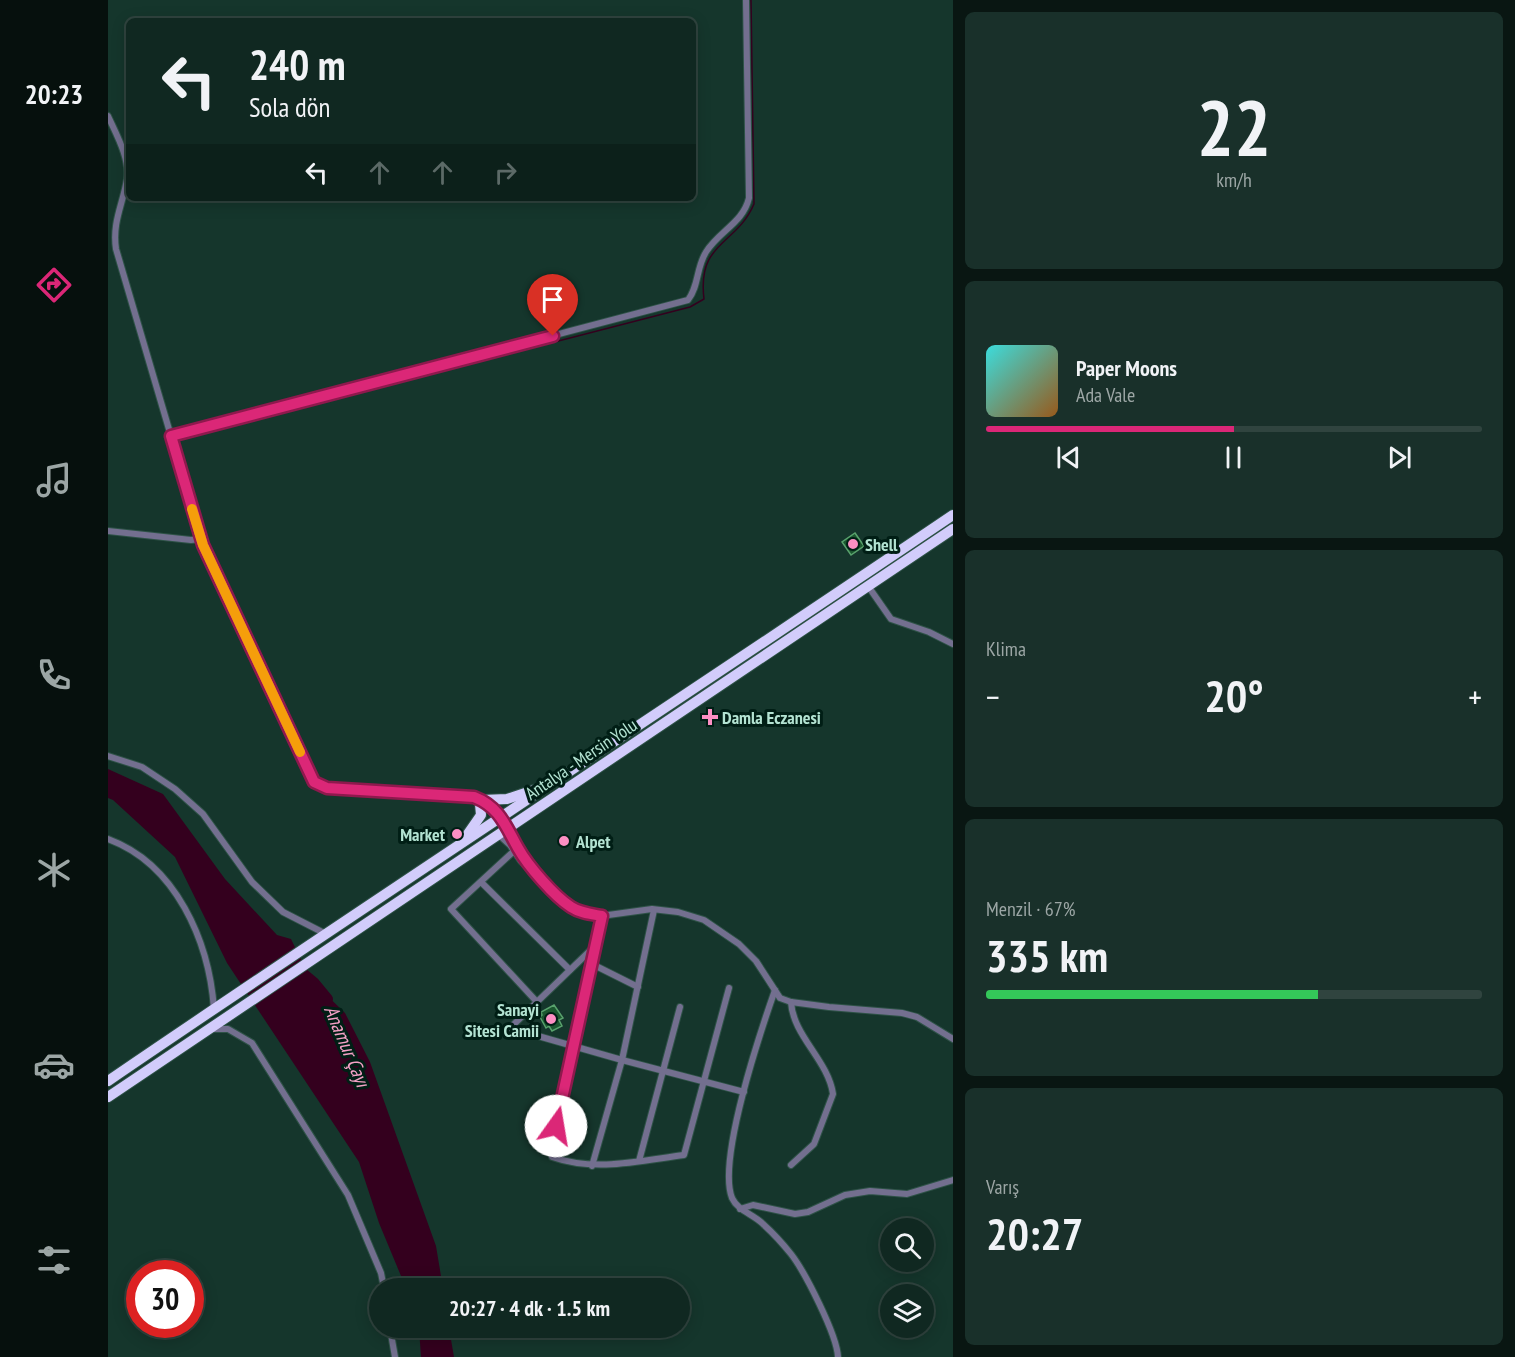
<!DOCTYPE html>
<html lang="tr">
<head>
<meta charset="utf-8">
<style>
  :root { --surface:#102821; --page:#19302a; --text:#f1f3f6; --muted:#9ca6a5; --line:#30443f; --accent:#db2777 }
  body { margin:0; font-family:"PT Sans Narrow",sans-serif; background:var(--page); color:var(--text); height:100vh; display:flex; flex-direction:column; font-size:22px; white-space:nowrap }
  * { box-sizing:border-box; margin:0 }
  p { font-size:20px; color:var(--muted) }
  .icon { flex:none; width:33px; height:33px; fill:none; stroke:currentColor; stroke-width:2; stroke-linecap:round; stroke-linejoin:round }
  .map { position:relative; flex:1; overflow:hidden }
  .details { display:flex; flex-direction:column; gap:12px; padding:12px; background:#091612; width:562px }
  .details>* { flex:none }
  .banner { position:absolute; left:18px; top:18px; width:570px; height:183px; border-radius:9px; box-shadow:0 3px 15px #0003,0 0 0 2px var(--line); background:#102821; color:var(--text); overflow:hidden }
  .buttons { position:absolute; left:772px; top:1218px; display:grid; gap:12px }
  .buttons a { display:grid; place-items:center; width:54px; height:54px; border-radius:50%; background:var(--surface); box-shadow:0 3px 15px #0003,0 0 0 2px var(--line); font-size:30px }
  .speed { position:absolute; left:18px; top:1260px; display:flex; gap:12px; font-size:30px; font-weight:700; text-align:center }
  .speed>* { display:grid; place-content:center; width:78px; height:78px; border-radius:50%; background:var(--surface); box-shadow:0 3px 15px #0003,0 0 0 2px var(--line); line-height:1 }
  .speed .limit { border:9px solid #d22; background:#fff; color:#111 }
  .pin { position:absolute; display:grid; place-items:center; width:51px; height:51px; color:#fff; margin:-62px -26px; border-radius:50% 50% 50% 0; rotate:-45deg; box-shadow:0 0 6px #0007 }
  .pin .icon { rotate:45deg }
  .me { position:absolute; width:66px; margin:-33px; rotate:13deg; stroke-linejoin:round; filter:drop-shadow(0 0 4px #0008) }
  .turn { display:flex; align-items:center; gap:21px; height:126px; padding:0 24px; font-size:27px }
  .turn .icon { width:78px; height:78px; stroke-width:2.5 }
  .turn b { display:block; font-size:42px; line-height:51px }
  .lanes { display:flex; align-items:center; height:57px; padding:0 24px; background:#0003; justify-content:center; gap:30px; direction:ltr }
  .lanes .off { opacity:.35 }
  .big { font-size:45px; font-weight:600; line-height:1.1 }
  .details .card { flex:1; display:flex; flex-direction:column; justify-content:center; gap:9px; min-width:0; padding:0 21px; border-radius:9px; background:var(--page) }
  .details .dial { align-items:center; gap:0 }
  .dial b { font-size:78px; line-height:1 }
  .song { display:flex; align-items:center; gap:18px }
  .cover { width:72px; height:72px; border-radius:9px; background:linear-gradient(135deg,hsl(180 70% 55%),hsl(30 70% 35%)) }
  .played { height:6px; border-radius:3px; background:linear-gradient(90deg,var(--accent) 50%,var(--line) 50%) }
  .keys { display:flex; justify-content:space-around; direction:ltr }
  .heat { display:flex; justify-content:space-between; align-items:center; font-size:33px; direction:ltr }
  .charge { height:9px; border-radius:4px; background:linear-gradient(90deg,#34c759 67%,var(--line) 0) }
  .trip { position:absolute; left:261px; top:1278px; width:321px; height:60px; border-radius:30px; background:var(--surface); box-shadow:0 3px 15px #0003,0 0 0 2px var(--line); font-weight:600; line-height:60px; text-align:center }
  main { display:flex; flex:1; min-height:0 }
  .tab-bar { display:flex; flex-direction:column; width:108px; justify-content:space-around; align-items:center; background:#06100d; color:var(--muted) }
  .tab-bar .icon { width:42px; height:42px }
  .tab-bar .selected { color:var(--accent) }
  .tab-bar b { font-size:27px; color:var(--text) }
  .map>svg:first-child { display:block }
</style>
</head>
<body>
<main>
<nav class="tab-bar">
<b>20:23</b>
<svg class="icon selected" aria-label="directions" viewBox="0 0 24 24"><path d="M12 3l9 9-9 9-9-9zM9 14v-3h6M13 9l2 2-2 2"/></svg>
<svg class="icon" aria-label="music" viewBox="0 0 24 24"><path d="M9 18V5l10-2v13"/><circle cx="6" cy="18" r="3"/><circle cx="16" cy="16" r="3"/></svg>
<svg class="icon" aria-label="phone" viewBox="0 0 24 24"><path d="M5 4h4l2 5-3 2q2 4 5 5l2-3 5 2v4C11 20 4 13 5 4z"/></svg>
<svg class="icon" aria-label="climate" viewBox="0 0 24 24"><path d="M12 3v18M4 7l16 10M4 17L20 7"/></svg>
<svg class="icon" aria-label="car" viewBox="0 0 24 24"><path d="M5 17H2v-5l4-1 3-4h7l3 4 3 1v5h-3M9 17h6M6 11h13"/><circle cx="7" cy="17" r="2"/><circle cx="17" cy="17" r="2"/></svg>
<svg class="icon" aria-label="filters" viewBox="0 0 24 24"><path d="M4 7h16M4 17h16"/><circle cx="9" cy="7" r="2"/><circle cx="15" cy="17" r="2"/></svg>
</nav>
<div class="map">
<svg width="845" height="1357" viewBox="0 0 845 1357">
  <rect width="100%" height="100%" fill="#15362c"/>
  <g fill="#34001e">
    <path d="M0 769 55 794 117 879 169 935 183 939 203 980 237 1013 262 1062 328 1246 335 1288H298L271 1223 251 1162 119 963 67 857 5 800 0 798Z"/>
    <path d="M311 1328H341L346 1357H313Z"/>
  </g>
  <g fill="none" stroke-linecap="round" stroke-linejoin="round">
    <path stroke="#34001e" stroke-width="1.5" d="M346 368 582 307 596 299C589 241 628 246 646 204L643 0"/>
    <path stroke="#34001e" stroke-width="10" d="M194 972 206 982 220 999"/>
  </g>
  <g fill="#1b572f" stroke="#59a26d" stroke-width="1.5">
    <path d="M747 533 756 546 743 555 734 542Z"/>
    <path d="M446 1005 455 1018 451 1020 454 1026 444 1031 441 1026 438 1028 432 1017 434 1015 433 1012Z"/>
  </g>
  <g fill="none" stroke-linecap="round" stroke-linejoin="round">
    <defs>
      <g id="street">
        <path d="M0 116C8 134 22 158 19 179 15 204 4 222 8 249L95 545 206 782 219 788 366 797 374 800 393 818"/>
        <path d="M63 436 580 300C591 286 588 268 598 252 611 231 635 223 641 198L638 0"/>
        <path d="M0 531 83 540 93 539"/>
        <path d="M760 586 783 619 821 632 845 644"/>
        <path d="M0 756 34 767 67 789 95 814 144 882 175 912 216 933"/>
        <path d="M401 826 411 849 421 864"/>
        <path d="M390 834 402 845 413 861 462 907 479 914 493 916 544 909 570 912 596 920 631 944 648 961 672 998 683 1002 721 1007 794 1013 809 1017 845 1039"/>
        <path d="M0 839C68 864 101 941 106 1009"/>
        <path d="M406 851 343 909 429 1002"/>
        <path d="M373 882 462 970"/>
        <path d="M493 916 443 1147 444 1157C487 1172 531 1161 576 1155L621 988"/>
        <path d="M488 945 402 1028 514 1060 636 1092"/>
        <path d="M484 964 530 987"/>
        <path d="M667 990C653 1030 609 1160 624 1198 630 1211 645 1214 655 1224 665 1233 675 1244 683 1254 697 1272 729 1335 730 1357"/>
        <path d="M683 1002C685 1036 720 1060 725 1094L706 1144 683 1165"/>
        <path d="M104 1029H120L144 1043 240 1195 273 1273 276 1288"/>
        <path d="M531 1161 572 1007"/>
        <path d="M484 1166 514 1060 546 910"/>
        <path d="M632 1209 645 1205 687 1214 700 1212 737 1195 762 1191 799 1194 845 1180"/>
        <path d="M282 1328 287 1357"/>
      </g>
      <g id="highway">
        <path d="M374 800 399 799 429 789"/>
        <path d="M357 838 373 815 372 804"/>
        <path d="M0 1081C280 890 564 705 845 515"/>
        <path d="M0 1097 845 529"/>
      </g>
    </defs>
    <use href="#street" stroke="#2e5247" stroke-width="8"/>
    <use href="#highway" stroke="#2e5247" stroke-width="12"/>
    <use href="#street" stroke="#736f8f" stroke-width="6"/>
    <use href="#highway" stroke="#d2ccfb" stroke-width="10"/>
  </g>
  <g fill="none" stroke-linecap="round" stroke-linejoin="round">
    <defs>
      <path id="route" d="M445 336 63 436 95 545 206 782 219 788 366 797C392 807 398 827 410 848 420 866 446 896 463 907 472 913 483 914 494 916L448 1126"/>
    </defs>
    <use href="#route" stroke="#8e194d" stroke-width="15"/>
    <use href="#route" stroke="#db2777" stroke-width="10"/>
    <path stroke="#f59e0b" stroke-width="10" d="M84 509 95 545 192 752"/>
  </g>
  <g fill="#fc8fc3" stroke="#001e15" stroke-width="2">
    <circle cx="745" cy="544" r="6"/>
    <path d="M599 708h6v6h6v6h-6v6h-6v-6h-6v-6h6z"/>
    <circle cx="349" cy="834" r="6"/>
    <circle cx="456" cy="841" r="6"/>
    <circle cx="443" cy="1019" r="6"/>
  </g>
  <g text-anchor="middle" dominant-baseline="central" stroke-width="6" stroke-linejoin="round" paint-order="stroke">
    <g font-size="18" font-weight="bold" fill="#b3e3d2" stroke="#001e15" text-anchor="start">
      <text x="757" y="544">Shell</text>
      <text x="614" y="717">Damla Eczanesi</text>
      <text x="337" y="834" text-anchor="end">Market</text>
      <text x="468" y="841">Alpet</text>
      <text x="431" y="1009" text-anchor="end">Sanayi<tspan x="431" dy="21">Sitesi Camii</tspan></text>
    </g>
    <g font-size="18" fill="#b3e3d2" stroke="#001e15">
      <text transform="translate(473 759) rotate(-34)">Antalya - Mersin Yolu</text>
    </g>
    <g font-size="20" font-style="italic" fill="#f4a1c6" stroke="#001e15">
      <text transform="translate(239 1046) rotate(67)">Anamur Çayı</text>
    </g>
  </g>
</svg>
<div class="buttons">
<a><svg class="icon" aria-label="search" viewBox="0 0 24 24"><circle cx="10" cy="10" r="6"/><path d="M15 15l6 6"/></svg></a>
<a><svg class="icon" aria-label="layers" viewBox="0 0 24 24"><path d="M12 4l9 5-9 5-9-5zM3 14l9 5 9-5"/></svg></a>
</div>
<div class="speed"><div class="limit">30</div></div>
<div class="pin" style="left:445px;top:336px;background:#d93025"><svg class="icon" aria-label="arrive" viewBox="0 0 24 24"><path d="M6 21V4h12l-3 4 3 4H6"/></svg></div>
<svg class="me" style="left:448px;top:1126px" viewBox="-20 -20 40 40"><circle r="19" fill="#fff"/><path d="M0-13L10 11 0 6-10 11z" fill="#db2777"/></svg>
<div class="trip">20:27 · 4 dk · 1.5 km</div>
<div class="banner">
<div class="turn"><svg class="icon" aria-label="left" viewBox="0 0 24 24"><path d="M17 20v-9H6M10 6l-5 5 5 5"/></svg><div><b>240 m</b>Sola dön</div></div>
<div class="lanes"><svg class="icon" aria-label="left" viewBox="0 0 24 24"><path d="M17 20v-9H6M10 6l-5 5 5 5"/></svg><svg class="icon off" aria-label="ahead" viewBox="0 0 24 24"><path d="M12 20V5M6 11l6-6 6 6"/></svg><svg class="icon off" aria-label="ahead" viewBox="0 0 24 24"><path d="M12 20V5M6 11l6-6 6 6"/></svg><svg class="icon off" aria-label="right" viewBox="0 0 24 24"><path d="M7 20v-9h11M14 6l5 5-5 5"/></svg></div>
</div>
</div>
<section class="details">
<div class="card dial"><b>22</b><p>km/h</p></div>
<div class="card">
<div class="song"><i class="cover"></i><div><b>Paper Moons</b><p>Ada Vale</p></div></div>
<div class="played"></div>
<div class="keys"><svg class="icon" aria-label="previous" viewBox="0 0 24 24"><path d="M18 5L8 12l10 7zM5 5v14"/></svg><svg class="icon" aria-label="pause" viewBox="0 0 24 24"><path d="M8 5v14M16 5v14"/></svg><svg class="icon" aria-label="next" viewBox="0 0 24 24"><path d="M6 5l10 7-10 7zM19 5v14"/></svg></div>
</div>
<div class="card"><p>Klima</p>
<div class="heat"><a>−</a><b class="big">20°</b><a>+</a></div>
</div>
<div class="card"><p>Menzil · 67%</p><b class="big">335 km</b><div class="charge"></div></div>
<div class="card"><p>Varış</p><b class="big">20:27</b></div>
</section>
</main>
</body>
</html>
